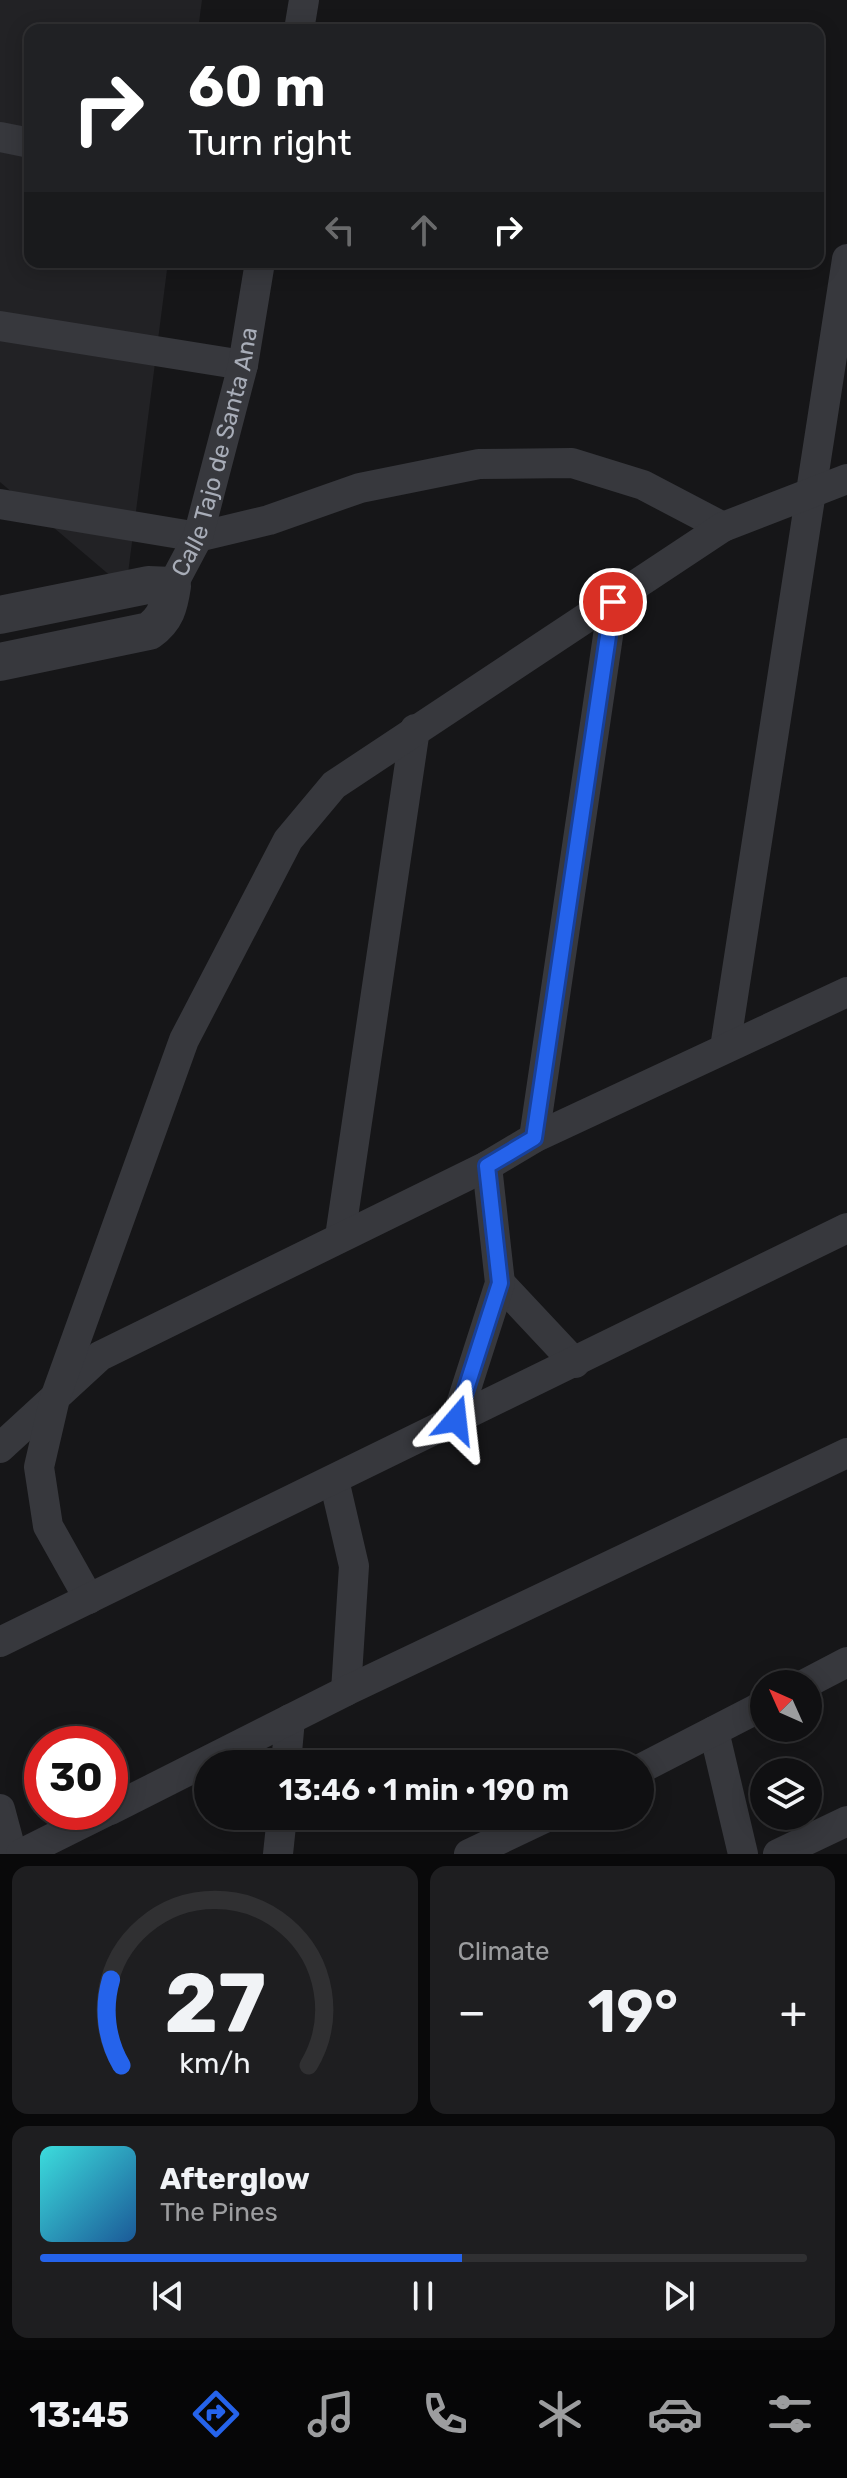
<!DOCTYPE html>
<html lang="en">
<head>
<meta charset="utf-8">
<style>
  :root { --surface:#101012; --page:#1e1e20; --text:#f1f3f6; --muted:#9c9d9f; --line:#303032; --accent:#2563eb }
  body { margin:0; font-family:Rubik,sans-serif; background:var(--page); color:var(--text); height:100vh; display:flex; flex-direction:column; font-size:30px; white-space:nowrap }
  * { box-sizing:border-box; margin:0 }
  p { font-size:26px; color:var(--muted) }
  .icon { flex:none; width:44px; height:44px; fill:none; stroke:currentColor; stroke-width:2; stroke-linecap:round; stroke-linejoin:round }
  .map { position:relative; height:1854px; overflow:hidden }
  .sheet { display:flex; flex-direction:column; gap:12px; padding:12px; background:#09090a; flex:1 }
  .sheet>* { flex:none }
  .guide { position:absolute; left:24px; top:24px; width:800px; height:244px; border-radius:16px; box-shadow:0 4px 20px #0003,0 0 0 2px var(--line); background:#202124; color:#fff; overflow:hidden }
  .needle { width:52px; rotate:315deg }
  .controls { position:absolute; left:750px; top:1670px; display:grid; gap:16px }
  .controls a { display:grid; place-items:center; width:72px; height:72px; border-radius:50%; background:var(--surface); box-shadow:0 4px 20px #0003,0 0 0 2px var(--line); font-size:40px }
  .speed { position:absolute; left:24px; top:1726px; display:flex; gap:16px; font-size:40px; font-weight:700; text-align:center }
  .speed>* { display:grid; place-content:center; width:104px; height:104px; border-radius:50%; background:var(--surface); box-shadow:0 4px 20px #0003,0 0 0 2px var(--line); line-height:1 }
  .speed .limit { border:12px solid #d22; background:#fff; color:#111 }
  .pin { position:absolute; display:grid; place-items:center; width:68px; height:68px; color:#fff; margin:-34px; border:4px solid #fff; border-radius:50%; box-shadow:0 2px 8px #0007 }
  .me { position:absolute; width:88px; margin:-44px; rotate:17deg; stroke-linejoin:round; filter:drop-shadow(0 0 6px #0008) }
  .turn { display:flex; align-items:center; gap:28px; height:168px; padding:0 32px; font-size:36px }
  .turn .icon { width:104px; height:104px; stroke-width:2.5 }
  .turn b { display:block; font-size:56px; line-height:68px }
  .lanes { display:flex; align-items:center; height:76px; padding:0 32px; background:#0003; justify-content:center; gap:40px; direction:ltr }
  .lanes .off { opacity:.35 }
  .big { font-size:60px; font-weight:600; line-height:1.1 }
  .sheet .widget { flex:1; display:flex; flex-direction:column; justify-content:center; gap:12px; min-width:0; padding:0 28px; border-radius:16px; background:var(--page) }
  .sheet .dial { align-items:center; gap:0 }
  .dial svg { height:208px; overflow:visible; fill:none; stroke:var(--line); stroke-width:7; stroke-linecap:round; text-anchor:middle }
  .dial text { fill:var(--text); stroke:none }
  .song { display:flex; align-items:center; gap:24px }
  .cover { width:96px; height:96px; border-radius:12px; background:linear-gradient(135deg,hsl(180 70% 55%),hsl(210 70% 35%)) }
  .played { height:8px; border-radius:4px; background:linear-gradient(90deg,var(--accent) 55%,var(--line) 55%) }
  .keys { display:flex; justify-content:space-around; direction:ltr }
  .heat { display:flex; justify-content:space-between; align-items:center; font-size:44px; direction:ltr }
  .sheet .tiles { flex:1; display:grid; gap:12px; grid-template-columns:1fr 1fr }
  .widget:last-child { grid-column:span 2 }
  .trip { position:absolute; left:194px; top:1750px; width:460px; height:80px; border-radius:40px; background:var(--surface); box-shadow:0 4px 20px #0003,0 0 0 2px var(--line); font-weight:600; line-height:80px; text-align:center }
  .menu { display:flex; height:128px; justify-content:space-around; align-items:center; background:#060607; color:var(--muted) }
  .menu .icon { width:56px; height:56px }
  .menu .active { color:var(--accent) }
  .menu b { font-size:36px; color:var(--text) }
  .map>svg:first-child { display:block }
</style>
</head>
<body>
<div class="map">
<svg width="847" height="1854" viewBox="0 0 847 1854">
  <rect width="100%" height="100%" fill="#161618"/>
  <path fill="#222225" d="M0 0H202L198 30H30V262H168L126 589 0 482Z"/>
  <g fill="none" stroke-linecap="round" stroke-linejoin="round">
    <g stroke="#37383d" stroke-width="30">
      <path d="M299 30 304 0"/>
      <path d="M0 137 30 143"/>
      <path d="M0 326 243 365"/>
      <path d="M0 504 198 537 269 520 360 488 479 464 572 463 643 485 723 527"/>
      <path id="s1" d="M172 586 198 537 243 365 260 262"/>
      <path d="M725 1048 847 259"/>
      <path d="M534 1138 613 602"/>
      <path d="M340 1237 415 729"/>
      <path d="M500 1283 575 1363"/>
      <path d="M456 1420 500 1283 487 1166"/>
      <path d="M0 1448 100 1356 487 1166 534 1138 847 992"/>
      <path d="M334 1480 354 1566 346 1691"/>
      <path d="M89 1599 48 1526 39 1467 55 1398 184 1040 288 840 334 785 723 527 847 479"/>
      <path d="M0 1642 847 1228"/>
      <path d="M805 1684 847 1662"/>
      <path d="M714 1731 743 1854"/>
      <path d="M286 1764 290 1719"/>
      <path d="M640 1769 764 1705"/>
      <path d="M0 1809 12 1854"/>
      <path d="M110 1810 346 1691 847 1453"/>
      <path d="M21 1854 105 1812"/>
      <path d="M278 1854 282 1816"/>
      <path d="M469 1854 549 1816"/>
      <path d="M778 1854 847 1821"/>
    </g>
    <path stroke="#37383d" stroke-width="38" d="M0 615 148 585 172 586C169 606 166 619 149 631L0 662"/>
  </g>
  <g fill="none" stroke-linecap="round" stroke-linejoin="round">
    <defs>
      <path id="route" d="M456 1420 500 1283 487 1166 534 1138 613 602"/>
    </defs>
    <use href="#route" stroke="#184099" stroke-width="20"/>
    <use href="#route" stroke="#2563eb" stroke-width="14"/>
  </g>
  <g text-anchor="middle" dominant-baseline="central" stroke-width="8" stroke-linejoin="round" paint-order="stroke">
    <g font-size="24" fill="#a8adb8" stroke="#111113">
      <text stroke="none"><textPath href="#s1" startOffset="142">Calle Tajo de Santa Ana</textPath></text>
    </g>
  </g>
</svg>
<div class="controls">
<a><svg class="needle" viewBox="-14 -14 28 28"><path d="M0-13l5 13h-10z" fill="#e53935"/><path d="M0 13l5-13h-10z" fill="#9c9d9f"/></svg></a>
<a><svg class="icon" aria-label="layers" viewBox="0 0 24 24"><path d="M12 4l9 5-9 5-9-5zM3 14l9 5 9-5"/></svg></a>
</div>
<div class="speed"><div class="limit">30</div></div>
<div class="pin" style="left:613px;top:602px;background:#d93025"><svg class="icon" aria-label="arrive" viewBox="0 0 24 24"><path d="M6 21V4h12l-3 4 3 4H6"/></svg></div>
<svg class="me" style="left:456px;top:1420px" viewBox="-20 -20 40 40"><path d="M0-17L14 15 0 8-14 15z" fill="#2563eb" stroke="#fff" stroke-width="4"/></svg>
<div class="trip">13:46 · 1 min · 190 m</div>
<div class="guide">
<div class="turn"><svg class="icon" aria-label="right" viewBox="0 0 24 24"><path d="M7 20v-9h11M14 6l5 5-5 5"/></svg><div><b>60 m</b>Turn right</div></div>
<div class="lanes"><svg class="icon off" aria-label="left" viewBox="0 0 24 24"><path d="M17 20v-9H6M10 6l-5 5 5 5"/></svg><svg class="icon off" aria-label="ahead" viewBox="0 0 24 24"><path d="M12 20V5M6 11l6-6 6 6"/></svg><svg class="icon" aria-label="right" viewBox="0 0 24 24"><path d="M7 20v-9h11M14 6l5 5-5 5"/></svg></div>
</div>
</div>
<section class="sheet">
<div class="tiles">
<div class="widget dial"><svg viewBox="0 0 100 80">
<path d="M14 69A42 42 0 1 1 86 69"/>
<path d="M14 69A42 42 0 0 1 10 36" stroke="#2563eb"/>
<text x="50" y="56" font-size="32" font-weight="700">27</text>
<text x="50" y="72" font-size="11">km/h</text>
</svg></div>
<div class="widget"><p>Climate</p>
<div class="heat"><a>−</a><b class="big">19°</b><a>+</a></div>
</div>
<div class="widget">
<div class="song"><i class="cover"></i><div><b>Afterglow</b><p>The Pines</p></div></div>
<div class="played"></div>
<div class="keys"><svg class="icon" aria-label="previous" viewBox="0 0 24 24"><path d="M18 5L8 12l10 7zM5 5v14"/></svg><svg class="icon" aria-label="pause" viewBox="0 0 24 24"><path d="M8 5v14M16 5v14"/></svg><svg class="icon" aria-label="next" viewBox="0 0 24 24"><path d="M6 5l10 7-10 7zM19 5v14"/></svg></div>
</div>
</div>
</section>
<nav class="menu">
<b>13:45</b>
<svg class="icon active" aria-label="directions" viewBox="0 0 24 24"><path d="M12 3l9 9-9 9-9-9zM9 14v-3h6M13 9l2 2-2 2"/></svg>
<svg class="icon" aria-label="music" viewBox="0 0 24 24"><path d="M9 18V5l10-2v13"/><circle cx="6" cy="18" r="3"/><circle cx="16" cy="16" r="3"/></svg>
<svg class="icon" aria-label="phone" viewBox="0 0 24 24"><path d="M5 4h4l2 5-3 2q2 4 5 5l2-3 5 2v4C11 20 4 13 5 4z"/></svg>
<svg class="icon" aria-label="climate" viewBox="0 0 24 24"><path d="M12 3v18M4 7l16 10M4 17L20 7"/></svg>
<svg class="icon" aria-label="car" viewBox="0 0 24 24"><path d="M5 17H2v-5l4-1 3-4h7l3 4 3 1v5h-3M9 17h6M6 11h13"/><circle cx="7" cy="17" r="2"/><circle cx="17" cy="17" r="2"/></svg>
<svg class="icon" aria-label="filters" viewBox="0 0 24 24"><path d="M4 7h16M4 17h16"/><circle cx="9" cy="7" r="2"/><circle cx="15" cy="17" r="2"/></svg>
</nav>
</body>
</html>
